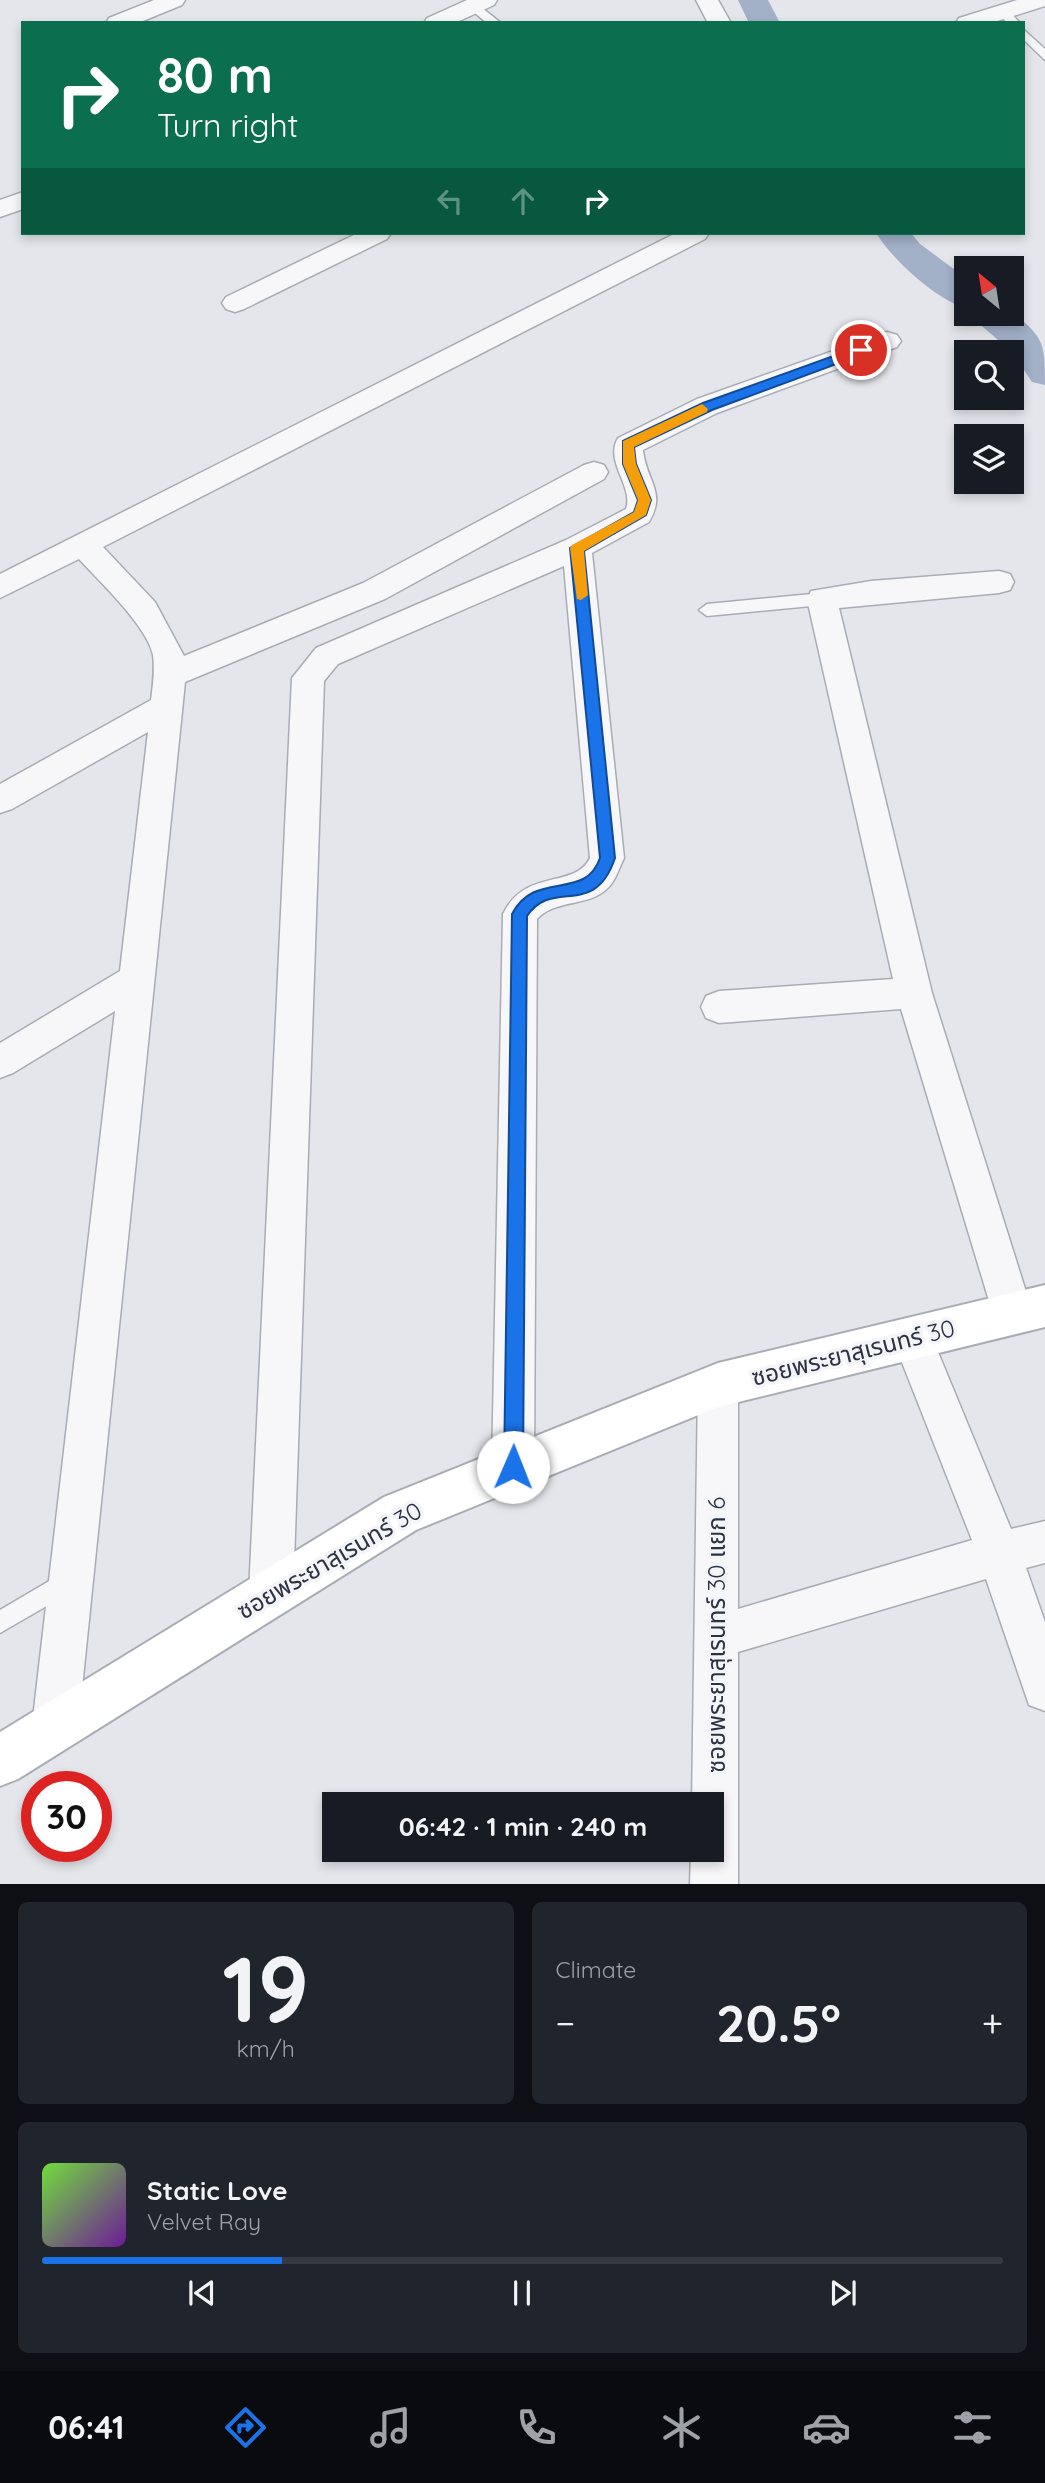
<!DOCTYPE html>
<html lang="en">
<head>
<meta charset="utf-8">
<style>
  :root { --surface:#171b24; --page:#20242c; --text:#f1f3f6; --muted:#9ea1a6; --line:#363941; --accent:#1a73e8 }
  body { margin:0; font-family:Quicksand,"Noto Sans Thai",sans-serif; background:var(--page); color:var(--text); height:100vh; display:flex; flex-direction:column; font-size:26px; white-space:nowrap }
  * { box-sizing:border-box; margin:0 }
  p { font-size:23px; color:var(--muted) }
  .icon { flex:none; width:38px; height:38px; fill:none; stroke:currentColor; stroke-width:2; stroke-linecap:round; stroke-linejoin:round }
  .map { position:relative; height:1884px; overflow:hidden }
  .panel { display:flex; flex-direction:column; gap:18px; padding:18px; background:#0d0f14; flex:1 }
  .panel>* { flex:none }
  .guide { position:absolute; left:21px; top:21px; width:1004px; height:214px; border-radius:0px; box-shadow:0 4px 10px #0003; background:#0b6e4f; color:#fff; overflow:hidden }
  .needle { width:46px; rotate:330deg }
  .tools { position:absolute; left:954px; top:256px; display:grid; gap:14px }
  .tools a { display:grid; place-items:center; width:70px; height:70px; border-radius:0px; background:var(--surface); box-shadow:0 4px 10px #0003; font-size:35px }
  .speed { position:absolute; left:21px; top:1771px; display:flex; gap:14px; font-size:35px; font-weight:700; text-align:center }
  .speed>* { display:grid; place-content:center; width:91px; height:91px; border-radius:50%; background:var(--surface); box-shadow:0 4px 10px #0003; line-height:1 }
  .speed .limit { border:10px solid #d22; background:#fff; color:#111 }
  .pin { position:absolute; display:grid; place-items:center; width:60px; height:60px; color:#fff; margin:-30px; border:4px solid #fff; border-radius:50%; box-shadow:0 2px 7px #0007 }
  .me { position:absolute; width:77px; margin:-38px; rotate:1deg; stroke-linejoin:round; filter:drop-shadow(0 0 5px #0008) }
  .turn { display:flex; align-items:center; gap:24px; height:147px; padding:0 21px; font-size:32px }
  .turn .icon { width:91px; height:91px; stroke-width:2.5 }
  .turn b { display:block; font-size:49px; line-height:60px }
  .lanes { display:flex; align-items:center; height:66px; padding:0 21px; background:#0003; justify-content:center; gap:35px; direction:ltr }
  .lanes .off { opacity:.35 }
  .big { font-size:52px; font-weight:700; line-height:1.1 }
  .panel .widget { flex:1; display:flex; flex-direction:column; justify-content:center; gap:10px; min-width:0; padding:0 24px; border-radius:10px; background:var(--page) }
  .panel .dial { align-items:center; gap:0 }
  .dial b { font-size:91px; line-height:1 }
  .song { display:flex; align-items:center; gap:21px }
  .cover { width:84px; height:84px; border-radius:10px; background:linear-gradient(135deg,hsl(100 70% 55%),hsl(280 70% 35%)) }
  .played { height:7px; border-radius:4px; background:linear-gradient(90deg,var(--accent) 25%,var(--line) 25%) }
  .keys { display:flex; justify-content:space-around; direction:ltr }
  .heat { display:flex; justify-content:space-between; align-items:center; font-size:38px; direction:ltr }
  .panel .tiles { flex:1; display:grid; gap:18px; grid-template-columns:1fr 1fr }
  .widget:last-child { grid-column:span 2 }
  .trip { position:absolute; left:322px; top:1792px; width:402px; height:70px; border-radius:0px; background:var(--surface); box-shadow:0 4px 10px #0003; font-weight:700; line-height:70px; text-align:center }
  .menu { display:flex; height:112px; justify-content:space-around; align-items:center; background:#090b0e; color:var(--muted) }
  .menu .icon { width:49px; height:49px }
  .menu .current { color:var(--accent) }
  .menu b { font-size:32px; color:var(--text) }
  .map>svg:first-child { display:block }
</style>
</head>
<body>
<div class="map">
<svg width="1045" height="1885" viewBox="0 0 1045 1885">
  <rect width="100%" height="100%" fill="#e4e6eb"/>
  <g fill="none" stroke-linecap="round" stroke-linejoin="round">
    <g fill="#a2b0c8" fill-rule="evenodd">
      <path d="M738 0H768L780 23H749Z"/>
      <path d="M876 233H911L920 244 966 278V308C936 300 892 259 876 233Z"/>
      <path d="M1012 312C1045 338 1045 344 1045 385L1032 382 1012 352 976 321 971 313Z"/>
    </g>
    <defs>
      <g id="lane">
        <path d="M469 4H477L501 23H487L469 8Z"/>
        <path d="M999 9H1007L1020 23H1007L997 11Z"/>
        <path d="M1024 30 1045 49V60L1024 40Z"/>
        <path d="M822 593 830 599 822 605 707 616 699 610 707 604Z"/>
        <path d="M68 1570 76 1573 79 1581 76 1589 0 1633V1610Z"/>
      </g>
      <g id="street">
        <path d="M154 0H185L182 5 138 23H106L109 18Z"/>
        <path d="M467 0H497L494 5 455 23H424L427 18Z"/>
        <path d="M696 0H718L731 23H708Z"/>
        <path d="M1017 0H1045V6L991 23H956L959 18Z"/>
        <path d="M23 192V209L0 217V200Z"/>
        <path d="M358 233H391L387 239 244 309 235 312 226 309 222 303 226 297Z"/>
        <path d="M676 233H709L705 239 103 547 155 602 184 656 363 583 584 465 594 462 604 465 608 472 604 479 385 599 185 682 78 1727 71 1743 55 1750 39 1743 32 1727 115 1011 13 1073 0 1078V1043L120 971 148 732 12 809 0 813V784L151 700C153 685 155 670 153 655 147 626 100 582 79 559L0 598V574Z"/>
        <path d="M887 332 897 335 901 341 897 347 717 413 643 450C646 481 667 492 649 522L592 553 624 858C620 866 617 876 612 883 594 909 557 897 537 919L534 1467 528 1482 513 1488 498 1482 492 1467 503 914C526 867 574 890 590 858L564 566 338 664 324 681 293 1593 286 1608 271 1615 256 1608 249 1593 292 678 316 648 566 540 626 509C634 486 604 462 618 438L697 399Z"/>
        <path d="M999 571 1010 574 1014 582 1010 590 999 593 839 608 932 993 1033 1314 1027 1328 1013 1333 999 1328 993 1314 901 1009 719 1023 706 1018 701 1007 706 996 719 991 893 979 807 599 811 591 871 581Z"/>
        <path d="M912 1318 926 1323 1011 1529 1045 1521V1563L1026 1568 1045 1622V1711L1029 1705 986 1579 738 1652V1885H690L691 1850H712V1804H692L698 1385 704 1371 718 1365 732 1371 738 1385V1609L972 1540 892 1337 898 1323Z"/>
      </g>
      <path id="secondary" d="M1045 1285V1327L718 1407 416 1530 18 1779 0 1786V1732L384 1497 718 1363Z"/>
    </defs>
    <use href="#lane" stroke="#a9acb5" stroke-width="3"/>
    <use href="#street" stroke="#a9acb5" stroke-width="3"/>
    <use href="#secondary" stroke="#a9acb5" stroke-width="4"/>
    <use href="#lane" fill="#f7f7fa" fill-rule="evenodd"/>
    <use href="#street" fill="#f7f7fa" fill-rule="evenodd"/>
    <use href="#secondary" fill="#fff" fill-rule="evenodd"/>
  </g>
  <path fill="#1a73e8" stroke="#114b97" stroke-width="2" d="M861 346 866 347V353L712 410 634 447 636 464 651 500 646 515 584 551 615 858C594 920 553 877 527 916L523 1467 520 1474 513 1477 507 1474 504 1467 512 914C535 869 585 902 600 858L570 548 634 512 638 500 623 464V441L703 403Z"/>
  <path fill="#f59e0b" d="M702 404 708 409 707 412 634 447 636 464 651 500 646 515 584 551 588 595 581 600 577 599 570 548 572 545 634 512 638 500 623 464V441Z"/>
  <g text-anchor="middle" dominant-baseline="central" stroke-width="7" stroke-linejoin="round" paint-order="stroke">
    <g font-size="24" fill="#2d3243" stroke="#f4f5f8">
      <text transform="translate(853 1352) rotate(-14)">ซอยพระยาสุเรนทร์ 30</text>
      <text transform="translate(329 1560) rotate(-30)">ซอยพระยาสุเรนทร์ 30</text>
      <text transform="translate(716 1635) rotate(-90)">ซอยพระยาสุเรนทร์ 30 แยก 6</text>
    </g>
  </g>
</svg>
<div class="tools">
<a><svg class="needle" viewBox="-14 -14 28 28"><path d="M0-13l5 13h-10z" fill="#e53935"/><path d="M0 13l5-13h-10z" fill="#9ea1a6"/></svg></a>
<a><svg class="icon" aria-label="search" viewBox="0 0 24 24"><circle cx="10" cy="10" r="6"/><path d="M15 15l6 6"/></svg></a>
<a><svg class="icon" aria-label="layers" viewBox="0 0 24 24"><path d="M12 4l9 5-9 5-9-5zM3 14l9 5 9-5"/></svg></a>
</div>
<div class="speed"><div class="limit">30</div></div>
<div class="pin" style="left:861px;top:350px;background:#d93025"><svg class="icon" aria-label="arrive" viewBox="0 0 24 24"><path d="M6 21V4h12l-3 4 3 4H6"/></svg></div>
<svg class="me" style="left:513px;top:1467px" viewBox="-20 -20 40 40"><circle r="19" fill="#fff"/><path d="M0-13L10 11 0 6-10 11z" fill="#1a73e8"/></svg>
<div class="trip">06:42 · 1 min · 240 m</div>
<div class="guide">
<div class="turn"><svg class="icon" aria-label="right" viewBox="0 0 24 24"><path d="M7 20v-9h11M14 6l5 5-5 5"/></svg><div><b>80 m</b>Turn right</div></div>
<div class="lanes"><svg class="icon off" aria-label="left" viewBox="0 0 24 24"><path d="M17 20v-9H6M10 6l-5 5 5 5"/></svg><svg class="icon off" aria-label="ahead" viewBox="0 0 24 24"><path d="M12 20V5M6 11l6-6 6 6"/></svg><svg class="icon" aria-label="right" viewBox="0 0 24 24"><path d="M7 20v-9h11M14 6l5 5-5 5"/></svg></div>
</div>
</div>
<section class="panel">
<div class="tiles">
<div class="widget dial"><b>19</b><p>km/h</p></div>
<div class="widget"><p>Climate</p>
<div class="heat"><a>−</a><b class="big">20.5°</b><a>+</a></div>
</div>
<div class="widget">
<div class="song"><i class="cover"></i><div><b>Static Love</b><p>Velvet Ray</p></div></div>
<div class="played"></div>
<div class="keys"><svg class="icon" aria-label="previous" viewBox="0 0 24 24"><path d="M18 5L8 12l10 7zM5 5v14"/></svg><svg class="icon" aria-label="pause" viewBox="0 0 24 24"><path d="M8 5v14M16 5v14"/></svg><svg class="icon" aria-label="next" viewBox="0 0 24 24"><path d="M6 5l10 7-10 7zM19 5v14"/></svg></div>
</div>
</div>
</section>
<nav class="menu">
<b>06:41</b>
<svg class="icon current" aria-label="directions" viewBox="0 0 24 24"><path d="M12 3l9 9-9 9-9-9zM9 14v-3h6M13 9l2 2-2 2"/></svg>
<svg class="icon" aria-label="music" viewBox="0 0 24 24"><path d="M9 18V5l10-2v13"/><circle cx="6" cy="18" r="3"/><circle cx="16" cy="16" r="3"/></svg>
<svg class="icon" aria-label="phone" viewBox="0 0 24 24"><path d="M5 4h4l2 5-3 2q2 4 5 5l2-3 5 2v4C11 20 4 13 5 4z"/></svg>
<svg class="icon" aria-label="climate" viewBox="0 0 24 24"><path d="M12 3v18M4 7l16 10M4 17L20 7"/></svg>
<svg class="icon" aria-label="car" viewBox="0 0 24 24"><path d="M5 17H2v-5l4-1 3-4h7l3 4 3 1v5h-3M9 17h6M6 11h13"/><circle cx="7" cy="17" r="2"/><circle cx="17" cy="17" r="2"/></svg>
<svg class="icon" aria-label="filters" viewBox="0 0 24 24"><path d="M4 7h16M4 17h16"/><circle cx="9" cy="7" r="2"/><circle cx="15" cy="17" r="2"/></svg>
</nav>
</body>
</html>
